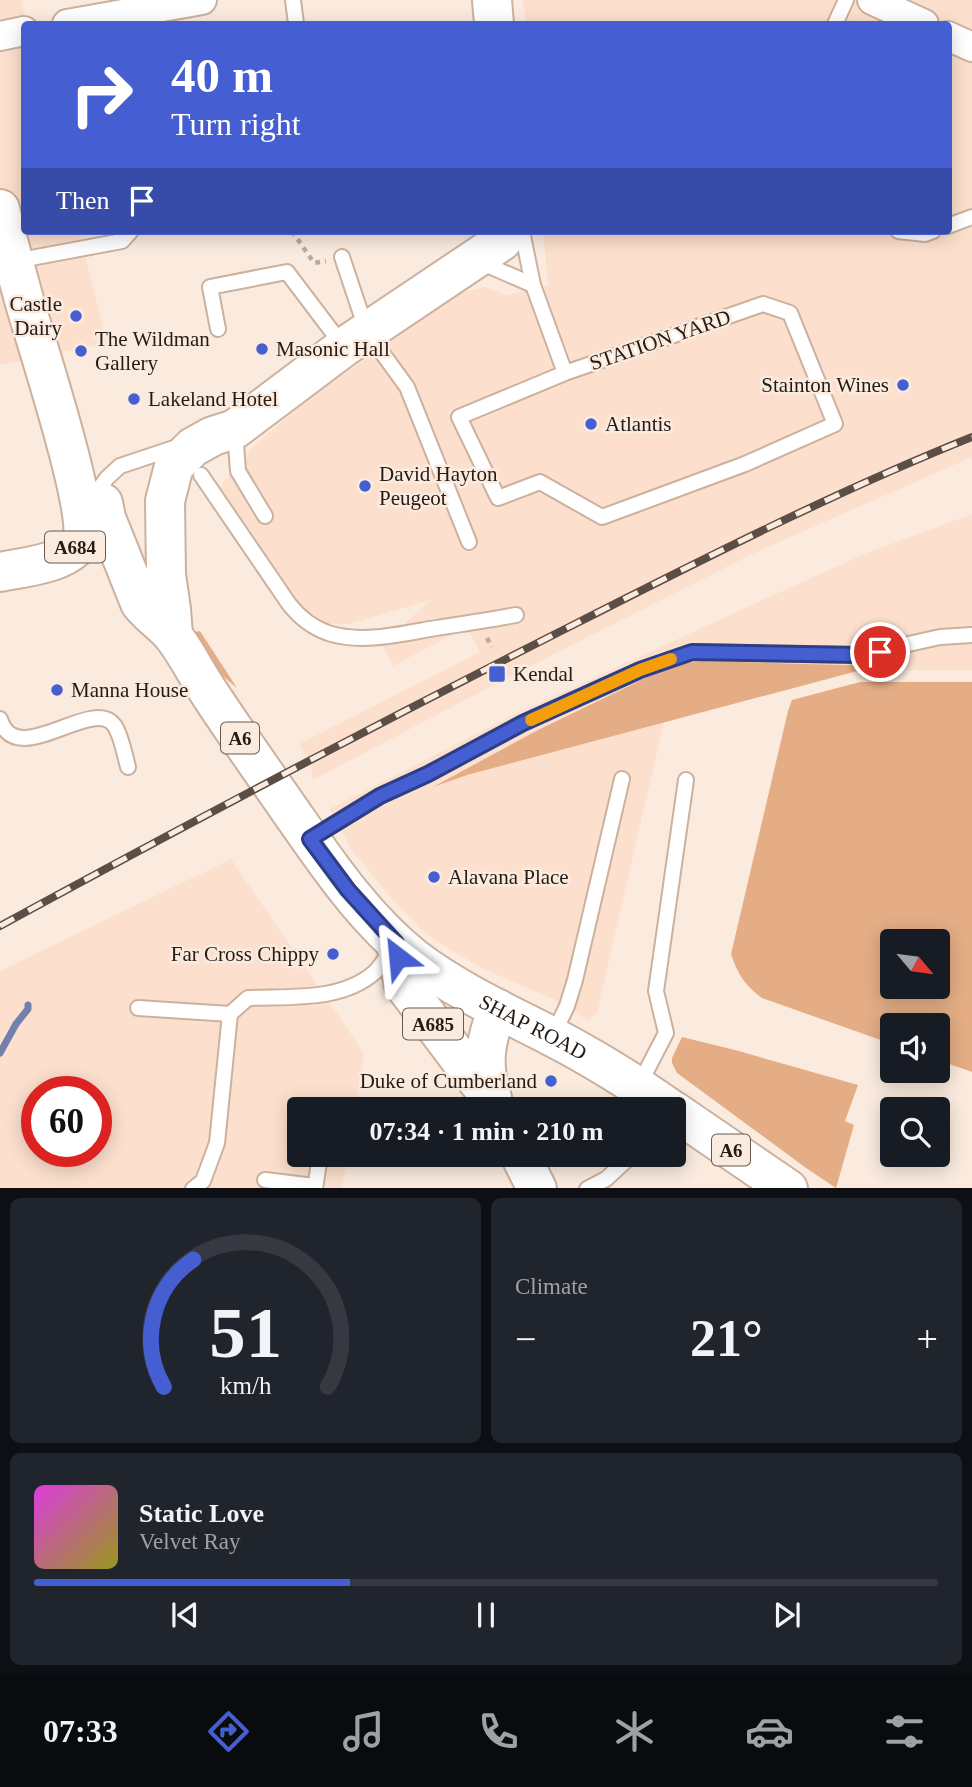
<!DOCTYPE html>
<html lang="en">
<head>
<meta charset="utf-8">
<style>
  :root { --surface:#171b24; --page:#20242c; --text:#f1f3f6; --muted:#9ea1a6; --line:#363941; --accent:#455fd3 }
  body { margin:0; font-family:Georgia,serif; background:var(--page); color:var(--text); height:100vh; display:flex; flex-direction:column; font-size:26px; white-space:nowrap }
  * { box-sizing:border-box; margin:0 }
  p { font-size:23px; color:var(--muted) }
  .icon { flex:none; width:38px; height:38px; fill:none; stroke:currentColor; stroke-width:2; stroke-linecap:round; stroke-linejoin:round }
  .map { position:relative; height:1188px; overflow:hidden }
  .drawer { display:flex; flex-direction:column; gap:10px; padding:10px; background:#0d0f14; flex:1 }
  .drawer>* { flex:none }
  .top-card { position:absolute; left:21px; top:21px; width:931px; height:214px; border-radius:7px; box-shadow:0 4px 18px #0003; background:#455fd3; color:#fff; overflow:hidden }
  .needle { width:46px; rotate:119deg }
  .controls { position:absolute; left:880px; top:929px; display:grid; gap:14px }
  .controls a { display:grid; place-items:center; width:70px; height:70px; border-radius:7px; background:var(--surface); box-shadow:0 4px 18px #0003; font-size:35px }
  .speed { position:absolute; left:21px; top:1076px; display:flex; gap:14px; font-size:35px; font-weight:700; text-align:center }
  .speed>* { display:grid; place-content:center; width:91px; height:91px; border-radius:50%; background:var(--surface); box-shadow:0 4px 18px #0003; line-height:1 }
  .speed .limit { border:10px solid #d22; background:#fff; color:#111 }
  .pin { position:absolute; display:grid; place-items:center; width:60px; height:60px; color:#fff; margin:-30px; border:4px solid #fff; border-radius:50%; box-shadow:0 2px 7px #0007 }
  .me { position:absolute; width:77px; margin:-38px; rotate:331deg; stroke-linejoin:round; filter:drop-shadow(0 0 5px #0008) }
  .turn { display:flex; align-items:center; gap:24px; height:147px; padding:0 35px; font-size:32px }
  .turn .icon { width:91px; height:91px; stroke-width:2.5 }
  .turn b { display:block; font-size:49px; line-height:60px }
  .then { display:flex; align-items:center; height:66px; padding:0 35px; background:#0003; gap:14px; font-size:26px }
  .big { font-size:52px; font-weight:700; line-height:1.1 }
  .drawer .tile { flex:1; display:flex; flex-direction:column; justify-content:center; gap:10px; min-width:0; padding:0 24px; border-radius:10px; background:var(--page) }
  .drawer .dial { align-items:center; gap:0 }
  .dial svg { height:182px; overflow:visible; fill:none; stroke:var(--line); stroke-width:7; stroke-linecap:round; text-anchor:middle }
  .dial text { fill:var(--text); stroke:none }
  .song { display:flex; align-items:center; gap:21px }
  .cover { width:84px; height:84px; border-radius:10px; background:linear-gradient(135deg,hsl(300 70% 55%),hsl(60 70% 35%)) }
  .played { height:7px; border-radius:4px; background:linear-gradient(90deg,var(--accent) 35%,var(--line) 35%) }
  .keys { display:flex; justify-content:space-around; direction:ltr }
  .heat { display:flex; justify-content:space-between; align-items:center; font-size:38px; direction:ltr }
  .drawer .tiles { flex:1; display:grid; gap:10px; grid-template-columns:1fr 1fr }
  .tile:last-child { grid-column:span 2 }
  .trip { position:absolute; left:287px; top:1097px; width:399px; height:70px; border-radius:7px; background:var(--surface); box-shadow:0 4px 18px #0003; font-weight:700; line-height:70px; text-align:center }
  .menu { display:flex; height:112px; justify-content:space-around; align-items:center; background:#090b0e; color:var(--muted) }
  .menu .icon { width:49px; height:49px }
  .menu .current { color:var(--accent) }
  .menu b { font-size:32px; color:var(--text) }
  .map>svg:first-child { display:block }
</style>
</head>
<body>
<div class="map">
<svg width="972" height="1189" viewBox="0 0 972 1189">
  <rect width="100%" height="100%" fill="#fbebdf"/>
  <g fill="#fce0cd" fill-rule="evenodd">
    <path d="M0 0H21L27 24H24V231H79L107 343 0 365Z"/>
    <path d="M523 0H972V461L970 458 752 554 507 678 313 780 310 762 299 744 480 652 467 627 393 666 382 644 431 600 349 624H329L309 615 297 604 220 487 255 445 310 397 463 292 484 287 508 295 548 285 543 231H948V24H526Z"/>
    <path d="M972 514V670H861L664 722 597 1013 589 1021 548 997 481 968 432 938 419 927 394 901 352 851 330 809 507 718 769 597 864 554Z"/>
    <path d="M231 859 364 1053 355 1109 299 1110V1155H348L342 1188 0 1189V971ZM37 1092H96V1152H37Z"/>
  </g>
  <g fill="#e4ad85" fill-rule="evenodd">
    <path d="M200 631 237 688C219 674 200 655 195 632Z"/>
    <path d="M704 661 880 666 881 670H861L467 775 433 787 536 731 658 672 679 664Z"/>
    <path d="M860 682H972V1072L938 1060V1026H892V1044L762 998C745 985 738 975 731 954L788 711 792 700ZM892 942H938V987H892Z"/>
    <path d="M682 1037 735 1050 858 1085 845 1121 854 1125 836 1188 806 1168 677 1073 672 1063V1058Z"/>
  </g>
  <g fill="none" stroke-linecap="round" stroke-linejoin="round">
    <path stroke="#7380ac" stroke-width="7" d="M0 1053 16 1024 28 1009V1005"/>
    <defs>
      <g id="lane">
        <path d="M293 0 296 24"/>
        <path d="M835 24 846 0"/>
        <path d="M948 226 972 217"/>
        <path d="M522 231 533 285 565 373 763 304 790 313 835 424 745 464 602 517 540 482 498 498 459 417 565 373"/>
        <path d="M898 231 925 234 933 231"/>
        <path d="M342 257 367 332 407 387 469 542"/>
        <path d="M15 261 122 241 131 231"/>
        <path d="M480 262 533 285"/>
        <path d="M218 329 210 287 287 272 343 346"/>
        <path d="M235 431 238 471 265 516"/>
        <path d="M201 475 289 604C300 618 311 627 328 633 362 644 401 634 436 628 462 624 489 620 516 615"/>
        <path d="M96 493 107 478 120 466 177 447"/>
        <path d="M0 719C16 771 92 696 114 725 121 734 125 756 128 767"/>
        <path d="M311 838 380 796 428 774 523 723 641 670 693 652 859 655 940 637 972 635"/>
        <path d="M138 1008 230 1014"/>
        <path d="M553 1035 567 1006 575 980 622 779"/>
        <path d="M639 1085 666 1033 656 991 686 780"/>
        <path d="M265 1180 315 1186"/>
        <path d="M193 1189 203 1181 217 1143 230 1014 248 998C289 996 341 1002 375 972 381 966 386 958 391 950"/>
        <path d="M315 1189 320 1155"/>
        <path d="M587 1189 606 1179 632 1155"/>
      </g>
      <g id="street">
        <path d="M872 0 924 24"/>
        <path d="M67 24 202 0"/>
        <path d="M0 36 24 31"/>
        <path d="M948 36 972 47"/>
      </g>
      <g id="primary">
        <path d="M396 943 404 985 462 1062 490 1096"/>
        <path d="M492 1098C481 1066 485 1040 498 1009"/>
        <path d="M520 1155 537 1189"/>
      </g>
      <g id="highway">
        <path d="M492 0 494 24"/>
        <path d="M0 209C8 242 17 274 26 307 36 341 93 517 82 539 69 564 24 567 0 572"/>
        <path id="s1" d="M103 503 106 518 140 603C151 617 165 625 174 637 187 654 196 673 208 691 234 731 262 770 289 809 326 862 364 919 415 959 456 990 504 1012 549 1035 592 1057 632 1082 672 1110"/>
        <path d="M173 635 171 609 166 575 165 501 174 466 193 447 213 436 235 429 344 347 502 241 507 231"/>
        <path d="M674 1111 788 1189"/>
      </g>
    </defs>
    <use href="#lane" stroke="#cbb19e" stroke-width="18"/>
    <use href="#street" stroke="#cbb19e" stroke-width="32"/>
    <use href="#primary" stroke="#cbb19e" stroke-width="42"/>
    <use href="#highway" stroke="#cbb19e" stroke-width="42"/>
    <g stroke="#b8aa9f" stroke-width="4.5" stroke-dasharray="5 5" stroke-linecap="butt">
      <path d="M292 231 314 263 326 261"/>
      <path d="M487 638 492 647"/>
    </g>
    <use href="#lane" stroke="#fff" stroke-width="14"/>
    <use href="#street" stroke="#fff" stroke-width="28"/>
    <use href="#primary" stroke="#fff" stroke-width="38"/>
    <use href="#highway" stroke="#fff" stroke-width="38"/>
    <defs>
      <path id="rail" d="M0 926C189 823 379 723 571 626 703 559 835 492 972 437"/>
    </defs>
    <use href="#rail" stroke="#5a4e46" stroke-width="8"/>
    <use href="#rail" stroke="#fbebdf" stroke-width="5" stroke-dasharray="16" stroke-linecap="butt"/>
  </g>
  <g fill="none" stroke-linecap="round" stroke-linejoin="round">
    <defs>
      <path id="route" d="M398 957 396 943 348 890 310 839 380 796 428 774 523 723 640 670 692 652 859 655 880 652"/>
    </defs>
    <use href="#route" stroke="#2d3e89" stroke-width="18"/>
    <use href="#route" stroke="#455fd3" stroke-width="12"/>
    <path stroke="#f59e0b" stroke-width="12" d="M531 720 640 670 671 659"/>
  </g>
  <g fill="#455fd3" stroke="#fbebdf" stroke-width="2.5">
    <circle cx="76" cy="316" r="7"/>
    <circle cx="262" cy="349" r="7"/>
    <circle cx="81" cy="351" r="7"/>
    <circle cx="903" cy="385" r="7"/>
    <circle cx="134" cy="399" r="7"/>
    <circle cx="591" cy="424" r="7"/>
    <circle cx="365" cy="486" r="7"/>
    <rect x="488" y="665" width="18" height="18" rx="3.5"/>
    <circle cx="57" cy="690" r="7"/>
    <circle cx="434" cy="877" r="7"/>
    <circle cx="333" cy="954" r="7"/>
    <circle cx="551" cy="1081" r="7"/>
  </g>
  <g text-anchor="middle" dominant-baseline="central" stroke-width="5" stroke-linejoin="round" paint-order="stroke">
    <g fill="#fbebdf" stroke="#655951" stroke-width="2">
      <rect x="45" y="531.5" width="60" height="31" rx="5"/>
      <rect x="221" y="722.5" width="38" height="31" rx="5"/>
      <rect x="403" y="1008.5" width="60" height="31" rx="5"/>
      <rect x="712" y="1134.5" width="38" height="31" rx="5"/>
    </g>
    <g font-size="19" font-weight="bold" fill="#251b14">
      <text x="75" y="547">A684</text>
      <text x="240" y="738">A6</text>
      <text x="433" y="1024">A685</text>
      <text x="731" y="1150">A6</text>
    </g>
    <g font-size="21" fill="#251b14" stroke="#fbebdf" text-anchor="start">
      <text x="62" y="304" text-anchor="end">Castle<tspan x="62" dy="24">Dairy</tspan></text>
      <text x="95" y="339">The Wildman<tspan x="95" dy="24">Gallery</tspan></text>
      <text x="276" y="349">Masonic Hall</text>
      <text x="889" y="385" text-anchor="end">Stainton Wines</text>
      <text x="148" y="399">Lakeland Hotel</text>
      <text x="605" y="424">Atlantis</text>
      <text x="379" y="474">David Hayton<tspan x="379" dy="24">Peugeot</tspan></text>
      <text x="513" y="674">Kendal</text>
      <text x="71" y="690">Manna House</text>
      <text x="448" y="877">Alavana Place</text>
      <text x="319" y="954" text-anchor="end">Far Cross Chippy</text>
      <text x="537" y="1081" text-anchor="end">Duke of Cumberland</text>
    </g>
    <g font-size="21" fill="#251b14" stroke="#fbebdf">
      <text transform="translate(660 340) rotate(-19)">STATION YARD</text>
      <text stroke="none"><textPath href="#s1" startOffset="695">SHAP ROAD</textPath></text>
    </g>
  </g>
</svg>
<div class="controls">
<a><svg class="needle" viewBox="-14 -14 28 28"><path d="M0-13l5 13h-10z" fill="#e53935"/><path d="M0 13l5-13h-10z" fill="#9ea1a6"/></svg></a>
<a><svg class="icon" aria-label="sound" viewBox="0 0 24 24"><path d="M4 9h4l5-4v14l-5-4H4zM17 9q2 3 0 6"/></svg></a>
<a><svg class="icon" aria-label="search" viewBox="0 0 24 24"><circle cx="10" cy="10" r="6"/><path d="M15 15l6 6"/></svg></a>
</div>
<div class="speed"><div class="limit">60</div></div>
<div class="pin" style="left:880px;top:652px;background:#d93025"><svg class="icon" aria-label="arrive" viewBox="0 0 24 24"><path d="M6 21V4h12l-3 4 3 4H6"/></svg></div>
<svg class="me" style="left:398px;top:957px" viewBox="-20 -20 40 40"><path d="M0-17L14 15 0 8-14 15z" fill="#455fd3" stroke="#fff" stroke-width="4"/></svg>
<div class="trip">07:34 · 1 min · 210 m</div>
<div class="top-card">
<div class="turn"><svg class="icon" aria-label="right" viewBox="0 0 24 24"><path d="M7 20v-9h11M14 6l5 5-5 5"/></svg><div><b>40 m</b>Turn right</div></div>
<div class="then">Then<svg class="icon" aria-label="arrive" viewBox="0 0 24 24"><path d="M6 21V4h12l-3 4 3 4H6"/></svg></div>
</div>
</div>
<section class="drawer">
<div class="tiles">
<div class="tile dial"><svg viewBox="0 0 100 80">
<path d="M14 69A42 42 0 1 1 86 69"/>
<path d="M14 69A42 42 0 0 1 27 13" stroke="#455fd3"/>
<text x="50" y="56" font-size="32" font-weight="700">51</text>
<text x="50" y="72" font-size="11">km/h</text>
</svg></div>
<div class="tile"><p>Climate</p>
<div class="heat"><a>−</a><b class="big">21°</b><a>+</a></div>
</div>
<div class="tile">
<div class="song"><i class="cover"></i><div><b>Static Love</b><p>Velvet Ray</p></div></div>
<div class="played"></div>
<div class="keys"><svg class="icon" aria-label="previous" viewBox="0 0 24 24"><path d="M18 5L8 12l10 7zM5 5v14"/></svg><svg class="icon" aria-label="pause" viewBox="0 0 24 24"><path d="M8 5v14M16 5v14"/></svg><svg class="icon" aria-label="next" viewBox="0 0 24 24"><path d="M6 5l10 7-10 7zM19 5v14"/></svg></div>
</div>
</div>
</section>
<nav class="menu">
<b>07:33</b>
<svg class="icon current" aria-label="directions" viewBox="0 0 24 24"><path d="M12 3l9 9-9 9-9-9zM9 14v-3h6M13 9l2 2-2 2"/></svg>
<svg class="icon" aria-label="music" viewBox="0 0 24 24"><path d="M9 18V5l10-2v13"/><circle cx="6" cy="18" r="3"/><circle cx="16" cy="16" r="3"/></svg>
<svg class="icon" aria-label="phone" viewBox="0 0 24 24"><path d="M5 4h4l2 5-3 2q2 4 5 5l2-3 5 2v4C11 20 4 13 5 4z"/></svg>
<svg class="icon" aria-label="climate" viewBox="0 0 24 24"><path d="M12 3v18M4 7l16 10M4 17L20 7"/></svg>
<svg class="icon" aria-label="car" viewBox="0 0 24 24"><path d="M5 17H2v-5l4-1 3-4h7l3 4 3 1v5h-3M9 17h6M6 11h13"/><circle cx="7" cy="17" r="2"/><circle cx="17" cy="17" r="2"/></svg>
<svg class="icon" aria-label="filters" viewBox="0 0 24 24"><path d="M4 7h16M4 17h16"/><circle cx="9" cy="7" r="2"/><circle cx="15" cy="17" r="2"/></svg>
</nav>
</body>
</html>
